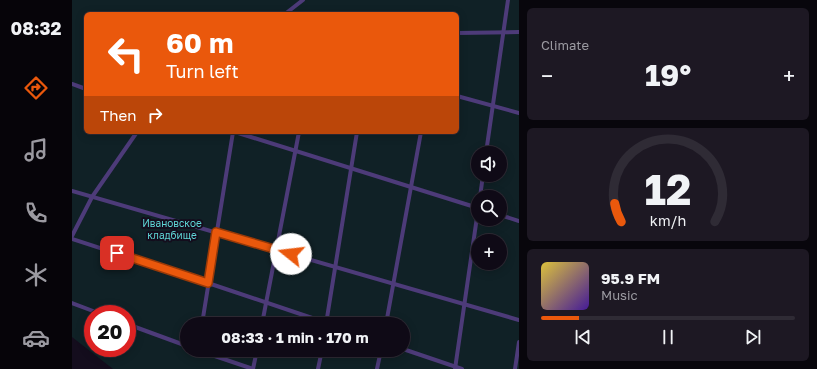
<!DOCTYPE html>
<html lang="en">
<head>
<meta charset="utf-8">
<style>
  :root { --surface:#0f0a16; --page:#1d1823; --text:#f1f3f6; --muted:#9b9aa1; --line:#2f2b35; --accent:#ea580c }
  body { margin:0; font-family:"Golos Text",sans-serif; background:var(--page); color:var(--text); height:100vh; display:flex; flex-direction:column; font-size:15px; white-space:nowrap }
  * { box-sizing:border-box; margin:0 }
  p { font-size:13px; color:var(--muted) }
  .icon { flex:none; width:22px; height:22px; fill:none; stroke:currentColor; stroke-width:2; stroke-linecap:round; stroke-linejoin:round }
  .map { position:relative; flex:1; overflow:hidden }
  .drawer { display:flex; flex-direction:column; gap:8px; padding:8px; background:#08060c; width:298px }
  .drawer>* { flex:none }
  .guide { position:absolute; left:12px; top:12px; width:375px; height:122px; border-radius:6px; box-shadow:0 2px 10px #0003,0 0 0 1px var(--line); background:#ea580c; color:#fff; overflow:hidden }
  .tools { position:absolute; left:399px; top:146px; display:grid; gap:8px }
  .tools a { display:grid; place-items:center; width:36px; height:36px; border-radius:50%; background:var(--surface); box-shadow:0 2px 10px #0003,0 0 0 1px var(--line); font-size:20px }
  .speed { position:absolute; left:12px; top:305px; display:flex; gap:8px; font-size:20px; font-weight:700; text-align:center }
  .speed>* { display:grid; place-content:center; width:52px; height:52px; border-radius:50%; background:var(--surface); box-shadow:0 2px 10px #0003,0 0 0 1px var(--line); line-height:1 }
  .speed .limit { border:6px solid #d22; background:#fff; color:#111 }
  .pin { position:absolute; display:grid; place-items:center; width:34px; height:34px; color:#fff; margin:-17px; border-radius:8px; box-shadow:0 2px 6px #0006 }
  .me { position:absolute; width:44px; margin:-22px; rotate:286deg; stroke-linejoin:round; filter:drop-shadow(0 0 3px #0008) }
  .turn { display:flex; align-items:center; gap:14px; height:84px; padding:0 16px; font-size:18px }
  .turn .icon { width:52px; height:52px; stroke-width:2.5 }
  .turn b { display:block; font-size:28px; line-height:34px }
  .then { display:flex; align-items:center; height:38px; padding:0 16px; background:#0003; gap:8px; font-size:15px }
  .big { font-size:30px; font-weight:700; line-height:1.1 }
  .drawer .card { flex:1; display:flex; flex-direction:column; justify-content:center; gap:6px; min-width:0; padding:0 14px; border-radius:6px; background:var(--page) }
  .drawer .dial { align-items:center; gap:0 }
  .dial svg { height:104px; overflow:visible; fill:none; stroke:var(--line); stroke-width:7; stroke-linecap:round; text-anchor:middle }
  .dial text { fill:var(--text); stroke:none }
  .song { display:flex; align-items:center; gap:12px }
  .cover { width:48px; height:48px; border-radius:6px; background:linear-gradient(135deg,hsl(50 70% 55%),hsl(260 70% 35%)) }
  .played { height:4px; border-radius:2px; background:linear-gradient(90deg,var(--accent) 15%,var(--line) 15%) }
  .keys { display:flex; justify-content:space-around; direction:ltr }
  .heat { display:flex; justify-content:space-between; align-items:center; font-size:22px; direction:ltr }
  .trip { position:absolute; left:108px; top:317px; width:230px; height:40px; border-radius:20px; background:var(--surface); box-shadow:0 2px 10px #0003,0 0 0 1px var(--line); font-weight:700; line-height:40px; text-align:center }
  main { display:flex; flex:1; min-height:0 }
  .tabs { display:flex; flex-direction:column; width:72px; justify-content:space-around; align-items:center; background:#060409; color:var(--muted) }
  .tabs .icon { width:28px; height:28px }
  .tabs .on { color:var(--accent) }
  .tabs b { font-size:18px; color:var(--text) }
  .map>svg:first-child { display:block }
</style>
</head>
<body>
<main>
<nav class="tabs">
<b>08:32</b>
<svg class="icon on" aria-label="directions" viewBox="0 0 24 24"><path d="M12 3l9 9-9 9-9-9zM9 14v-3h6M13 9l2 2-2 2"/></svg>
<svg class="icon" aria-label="music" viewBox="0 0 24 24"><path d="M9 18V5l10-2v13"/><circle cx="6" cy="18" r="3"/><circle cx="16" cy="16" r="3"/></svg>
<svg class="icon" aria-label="phone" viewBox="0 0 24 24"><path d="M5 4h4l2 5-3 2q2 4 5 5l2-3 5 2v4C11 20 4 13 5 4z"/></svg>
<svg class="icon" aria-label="climate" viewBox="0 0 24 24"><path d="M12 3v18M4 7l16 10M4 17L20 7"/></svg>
<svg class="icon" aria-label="car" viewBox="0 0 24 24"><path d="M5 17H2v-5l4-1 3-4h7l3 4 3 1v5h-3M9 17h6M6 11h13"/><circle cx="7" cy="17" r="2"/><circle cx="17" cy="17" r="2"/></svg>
</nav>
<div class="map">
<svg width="447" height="369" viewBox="0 0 447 369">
  <rect width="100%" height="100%" fill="#140d1d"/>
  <path fill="#102126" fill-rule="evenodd" d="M0 0H447V369H41L0 337ZM14 14H385V132H14ZM406 153H428V175H406ZM406 197H428V219H406ZM406 241H428V263H406ZM21 314H55V348H21ZM115 324H331V350H115Z"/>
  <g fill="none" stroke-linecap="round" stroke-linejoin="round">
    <g stroke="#4d3b79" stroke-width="4">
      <path d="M213 14 231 0"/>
      <path d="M385 33 447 32"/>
      <path d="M0 84 14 89"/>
      <path d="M385 96 447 113"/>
      <path d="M163 132 406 208"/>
      <path d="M414 153 436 0"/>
      <path d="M0 191 447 320"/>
      <path d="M408 197 411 175"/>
      <path d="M428 215 447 221"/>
      <path d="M0 236 20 197 65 132"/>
      <path d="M0 239 136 283 258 324"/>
      <path d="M0 303 29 314"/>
      <path d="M55 324 115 346"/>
      <path d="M130 324 161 132"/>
      <path d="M190 324 227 132"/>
      <path d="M254 324 285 132"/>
      <path d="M314 324 349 132"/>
      <path d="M331 349 390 369"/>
      <path d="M125 350 181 369"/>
      <path d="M181 369 185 350"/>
      <path d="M246 369 250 350"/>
      <path d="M305 369 309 350"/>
      <path d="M383 369 406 210"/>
      <path d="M443 369 447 342"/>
    </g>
  </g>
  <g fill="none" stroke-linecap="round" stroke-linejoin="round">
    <defs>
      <path id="route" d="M45 253 136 283 144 232 219 254"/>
    </defs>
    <use href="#route" stroke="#983908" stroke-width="10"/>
    <use href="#route" stroke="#ea580c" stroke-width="7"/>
  </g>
  <g text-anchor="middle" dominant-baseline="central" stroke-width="4" stroke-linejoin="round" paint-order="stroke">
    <g font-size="10" fill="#5ed5d5" stroke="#140d1d">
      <text x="100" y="223">Ивановское<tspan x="100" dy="12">кладбище</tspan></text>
    </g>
  </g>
</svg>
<div class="tools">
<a><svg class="icon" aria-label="sound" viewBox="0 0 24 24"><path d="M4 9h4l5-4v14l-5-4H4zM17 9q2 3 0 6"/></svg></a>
<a><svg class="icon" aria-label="search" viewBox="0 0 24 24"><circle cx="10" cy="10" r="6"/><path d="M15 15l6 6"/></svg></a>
<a>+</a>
</div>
<div class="speed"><div class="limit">20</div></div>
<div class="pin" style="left:45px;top:253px;background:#d93025"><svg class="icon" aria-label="arrive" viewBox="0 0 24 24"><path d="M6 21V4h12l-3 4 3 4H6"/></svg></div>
<svg class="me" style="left:219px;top:254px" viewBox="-20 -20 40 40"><circle r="19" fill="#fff"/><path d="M0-13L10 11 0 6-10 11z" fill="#ea580c"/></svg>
<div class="trip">08:33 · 1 min · 170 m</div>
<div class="guide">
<div class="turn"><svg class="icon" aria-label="left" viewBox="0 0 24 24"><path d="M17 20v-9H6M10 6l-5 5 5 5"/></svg><div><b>60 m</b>Turn left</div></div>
<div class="then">Then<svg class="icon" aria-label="right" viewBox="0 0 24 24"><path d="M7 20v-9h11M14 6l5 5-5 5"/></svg></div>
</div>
</div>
<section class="drawer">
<div class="card"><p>Climate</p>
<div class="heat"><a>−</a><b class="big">19°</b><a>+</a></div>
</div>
<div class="card dial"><svg viewBox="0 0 100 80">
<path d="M14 69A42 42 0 1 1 86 69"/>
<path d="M14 69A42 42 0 0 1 9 55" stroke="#ea580c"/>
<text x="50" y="56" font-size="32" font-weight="700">12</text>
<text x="50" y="72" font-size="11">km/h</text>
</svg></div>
<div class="card">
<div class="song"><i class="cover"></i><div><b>95.9 FM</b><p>Music</p></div></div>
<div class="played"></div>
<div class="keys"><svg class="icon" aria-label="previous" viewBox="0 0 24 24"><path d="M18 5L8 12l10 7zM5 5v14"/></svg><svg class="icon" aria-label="pause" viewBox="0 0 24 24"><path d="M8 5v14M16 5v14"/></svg><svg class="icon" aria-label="next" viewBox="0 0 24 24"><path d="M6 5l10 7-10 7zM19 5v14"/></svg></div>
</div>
</section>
</main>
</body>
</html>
